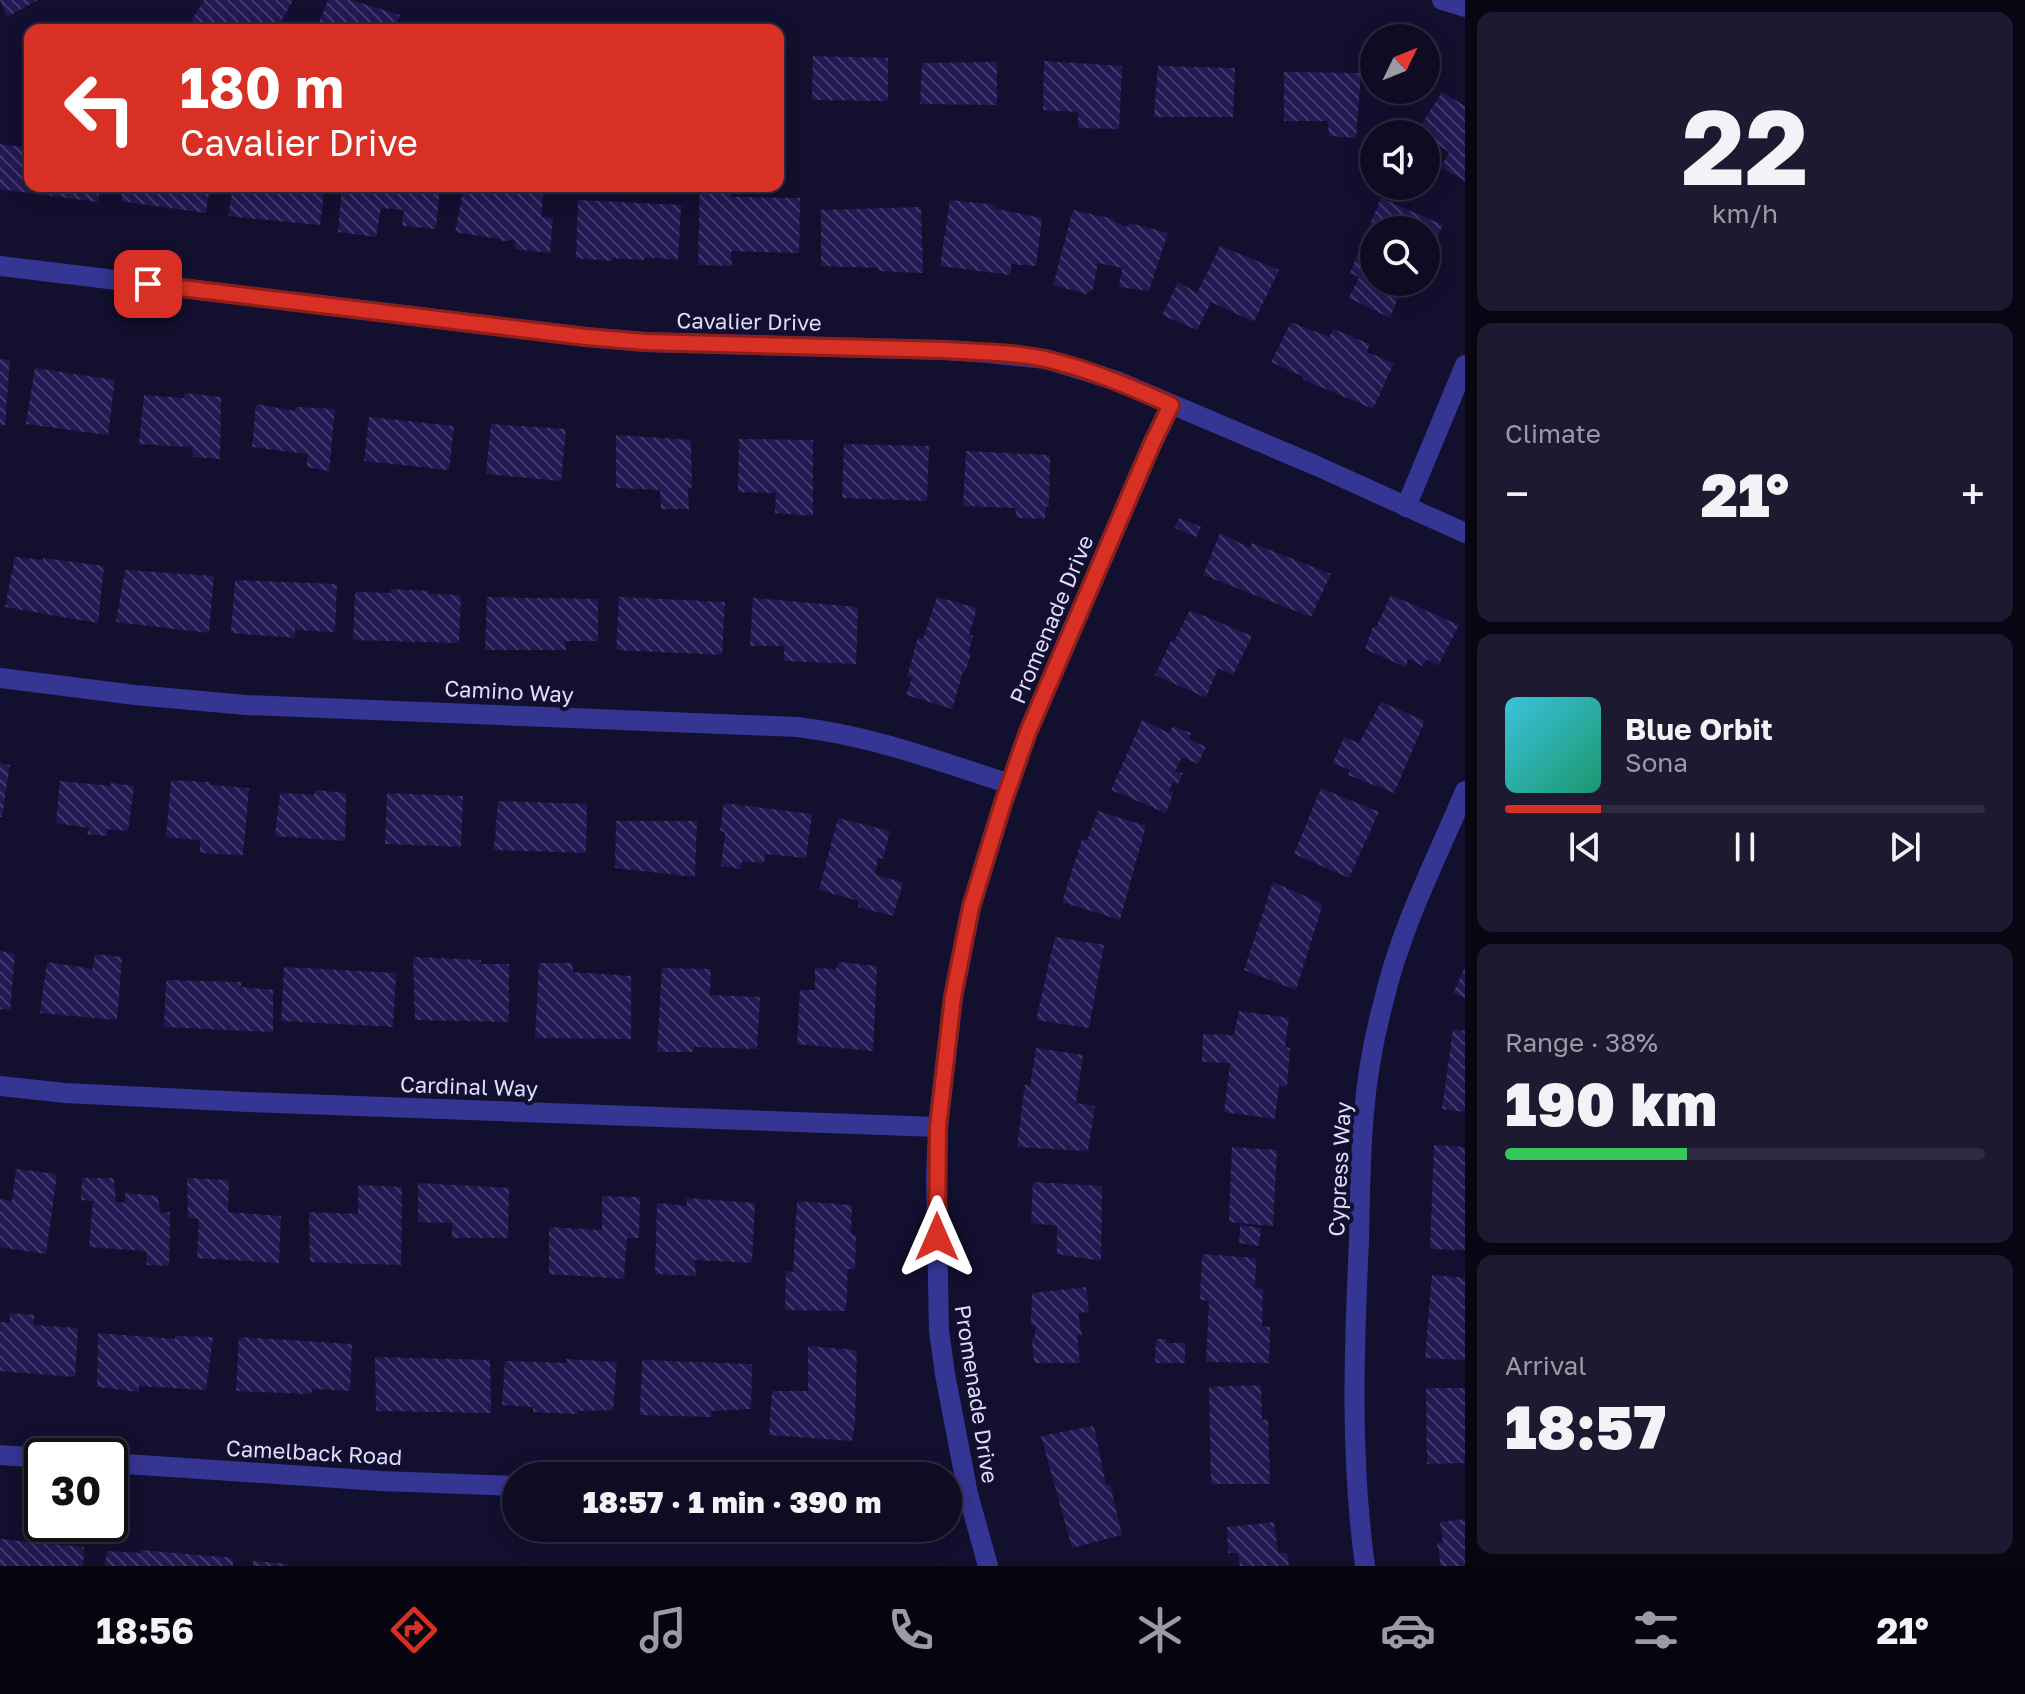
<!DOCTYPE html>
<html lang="en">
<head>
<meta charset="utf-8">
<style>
  :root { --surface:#0e0b23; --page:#1c1930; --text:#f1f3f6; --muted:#9b9ba6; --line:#2e2b41; --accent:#d93025 }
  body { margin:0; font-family:"Golos Text",sans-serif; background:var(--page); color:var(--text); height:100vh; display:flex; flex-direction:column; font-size:30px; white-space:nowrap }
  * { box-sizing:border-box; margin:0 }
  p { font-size:26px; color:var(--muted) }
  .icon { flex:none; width:44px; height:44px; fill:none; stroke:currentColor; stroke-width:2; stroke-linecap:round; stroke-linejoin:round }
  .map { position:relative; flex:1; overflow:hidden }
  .panel { display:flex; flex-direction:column; gap:12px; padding:12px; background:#080613; width:560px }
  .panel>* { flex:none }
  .hud { position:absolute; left:24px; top:24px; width:760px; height:168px; border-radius:16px; box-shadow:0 4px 20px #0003,0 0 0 2px var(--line); background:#d93025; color:#fff; overflow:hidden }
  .needle { width:52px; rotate:47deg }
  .buttons { position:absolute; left:1360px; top:24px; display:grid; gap:16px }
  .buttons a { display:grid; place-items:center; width:80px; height:80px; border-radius:50%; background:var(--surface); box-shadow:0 4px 20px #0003,0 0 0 2px var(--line); font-size:40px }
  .speed { position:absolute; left:24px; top:1438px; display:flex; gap:16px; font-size:40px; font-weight:700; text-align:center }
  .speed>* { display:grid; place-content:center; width:104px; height:104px; border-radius:50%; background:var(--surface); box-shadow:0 4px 20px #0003,0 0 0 2px var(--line); line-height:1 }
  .speed .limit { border:4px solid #111; border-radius:12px; background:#fff; color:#111 }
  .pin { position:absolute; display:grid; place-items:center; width:68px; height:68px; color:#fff; margin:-34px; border-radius:16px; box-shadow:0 4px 12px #0006 }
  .me { position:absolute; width:88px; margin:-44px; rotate:0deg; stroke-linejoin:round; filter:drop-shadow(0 0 6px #0008) }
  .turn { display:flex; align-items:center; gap:28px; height:168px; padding:0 24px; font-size:36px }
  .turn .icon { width:104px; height:104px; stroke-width:2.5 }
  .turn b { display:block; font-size:56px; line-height:68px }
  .big { font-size:60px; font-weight:800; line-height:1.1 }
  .panel .tile { flex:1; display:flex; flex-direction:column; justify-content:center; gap:12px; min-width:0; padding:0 28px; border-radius:16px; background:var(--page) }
  .panel .dial { align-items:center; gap:0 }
  .dial b { font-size:104px; line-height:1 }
  .song { display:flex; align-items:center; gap:24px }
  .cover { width:96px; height:96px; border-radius:12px; background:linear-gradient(135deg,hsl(190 70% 55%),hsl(160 70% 35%)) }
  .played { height:8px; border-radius:4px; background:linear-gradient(90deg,var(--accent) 20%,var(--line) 20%) }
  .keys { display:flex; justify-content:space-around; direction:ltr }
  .heat { display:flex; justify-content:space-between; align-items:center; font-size:44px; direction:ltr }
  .charge { height:12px; border-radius:6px; background:linear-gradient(90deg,#34c759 38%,var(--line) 0) }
  .trip { position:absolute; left:502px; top:1462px; width:460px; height:80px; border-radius:40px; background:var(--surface); box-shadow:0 4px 20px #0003,0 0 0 2px var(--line); font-weight:800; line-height:80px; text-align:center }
  .dock { display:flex; height:128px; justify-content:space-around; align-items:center; background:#06040e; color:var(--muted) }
  .dock .icon { width:56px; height:56px }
  .dock .active { color:var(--accent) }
  .dock b { font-size:36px; color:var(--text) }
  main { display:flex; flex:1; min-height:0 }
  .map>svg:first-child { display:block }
</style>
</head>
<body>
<main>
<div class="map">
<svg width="1465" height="1566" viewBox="0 0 1465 1566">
  <defs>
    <pattern id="building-back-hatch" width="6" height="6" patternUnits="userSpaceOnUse" patternTransform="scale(2)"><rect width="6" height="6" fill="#221952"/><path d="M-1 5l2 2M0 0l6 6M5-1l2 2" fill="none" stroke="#423a6c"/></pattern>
  </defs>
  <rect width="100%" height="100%" fill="#130f2f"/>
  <g fill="url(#building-back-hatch)">
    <path d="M0 0H38L7 17Z"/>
    <path d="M204 0H293L277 30H205L190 23Z"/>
    <path d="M328 0H351L400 15 395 30H316Z"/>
    <path d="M813 56 888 58V101L812 100Z"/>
    <path d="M1044 61 1122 66 1119 129 1078 128V112L1043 110Z"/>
    <path d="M997 62V105L920 104 922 63Z"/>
    <path d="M1158 66 1235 68 1233 117H1154Z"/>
    <path d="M1284 72 1361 73 1356 138 1329 136 1328 121H1284Z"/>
    <path d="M1442 92 1465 106V181L1441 167 1449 152 1426 138V134L1416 133Z"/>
    <path d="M0 144 30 148V186H100L98 202 0 189Z"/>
    <path d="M122 186H210L206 213 121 201Z"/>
    <path d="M233 186H325L320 225 228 216Z"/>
    <path d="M342 186H440L436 229 402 226 404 210 381 208 376 237 338 232Z"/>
    <path d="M464 186H527L526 190 543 192 541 217 553 218 550 253 515 249V240L502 241 499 239 455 232Z"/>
    <path d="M700 186 734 187 731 197 800 198 799 253 731 251 732 266 698 265Z"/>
    <path d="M1381 198 1443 225 1426 260 1431 261 1426 272V230H1374V282H1421L1416 294 1402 288 1390 318 1349 298 1359 277 1350 273Z"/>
    <path d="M578 200 681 205 678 260 645 257 644 260 612 258V261L576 258Z"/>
    <path d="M950 200 995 205 996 209 1042 218 1036 266 1011 264V275L940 266Z"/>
    <path d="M921 207 923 273 878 271V268L821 266V210Z"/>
    <path d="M1073 210 1114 219 1115 222 1127 227 1130 223 1168 233 1149 291 1119 287 1122 268 1098 263 1093 289 1086 294 1053 285Z"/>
    <path d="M1220 246 1279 270 1254 322 1211 302 1197 330 1162 315 1178 282 1197 293Z"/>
    <path d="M1291 322 1329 337 1333 329 1370 344 1367 352 1394 363 1373 409 1304 380 1302 376 1271 362Z"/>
    <path d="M0 359 10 360 5 425H0Z"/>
    <path d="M35 368 115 380 108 435 26 424Z"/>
    <path d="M184 393 221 397 220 459 193 457 192 447 139 444 144 395 184 398Z"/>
    <path d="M256 404 295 411 296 407 335 409 329 471 307 467V454L252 447Z"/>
    <path d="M369 417 454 426 449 470 364 461Z"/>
    <path d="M491 424 566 429 561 481 486 474Z"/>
    <path d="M616 435 691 440 692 487 688 489 689 509H661L660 490 616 488Z"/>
    <path d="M739 439 813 440V516L775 513 776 493 738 492Z"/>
    <path d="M844 444 929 446 927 501 842 498Z"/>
    <path d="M966 451 1050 455 1049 507 1046 506 1045 519 1017 518 1015 508 963 506Z"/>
    <path d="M1179 518 1201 527 1196 537 1175 528Z"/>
    <path d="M1220 533 1250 548 1252 543 1331 574 1311 617 1203 575Z"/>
    <path d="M15 557 43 560V558L104 566 98 623 5 607Z"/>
    <path d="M125 570 214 576 209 633 116 622Z"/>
    <path d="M235 580 337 584 335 632 295 630V638L231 633Z"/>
    <path d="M391 589 429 591V594L461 595 459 643 353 640 355 592 391 593Z"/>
    <path d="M1391 595 1459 625 1438 666 1427 659 1422 666 1409 659 1405 667 1365 649 1373 627H1376Z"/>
    <path d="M487 597 598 599V641H565L566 650H485Z"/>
    <path d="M619 597 725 602 722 655 616 650Z"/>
    <path d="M937 597 977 608 969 635 973 636 968 653 971 654 965 672H963L952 709 906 695 912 678 907 677 918 637 923 639Z"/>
    <path d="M753 598 858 607 856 664 784 661V646H750Z"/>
    <path d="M1190 610 1252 636 1233 675 1218 668 1206 698 1155 675 1171 641 1174 642Z"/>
    <path d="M1381 702 1425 721 1394 793 1348 775 1350 770 1333 763 1344 737 1359 743Z"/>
    <path d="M1142 720 1169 733 1173 726 1191 733 1189 739 1206 747 1198 764 1182 757 1175 772 1183 773 1178 784 1173 782 1169 791 1173 793 1166 813 1111 790Z"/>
    <path d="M0 763 10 765 2 817H0Z"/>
    <path d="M171 780 210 782V785L249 788 243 855 200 853V840L166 837Z"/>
    <path d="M60 781 111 786V783L134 786 128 831 107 829V836L87 834 89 828 56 823Z"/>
    <path d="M1321 788 1379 812 1349 878 1294 854Z"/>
    <path d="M315 790 346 793 345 841 275 836 280 793 314 795Z"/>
    <path d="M387 793 463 796 461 847 385 844Z"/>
    <path d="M498 801 587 804 586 853 494 850Z"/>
    <path d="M724 803 812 814 806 858 765 854 764 863 742 861 741 869 721 866 725 833 720 830Z"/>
    <path d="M1098 811 1146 826 1120 920 1062 902 1082 839 1087 841Z"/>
    <path d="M838 818 890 831 883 859 878 858 875 874 903 883 893 916 858 907 859 901 819 890Z"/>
    <path d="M616 821H697L695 877 615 868Z"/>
    <path d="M1273 882 1323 904 1296 990 1244 970Z"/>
    <path d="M1055 937 1104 945 1089 1028 1036 1020Z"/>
    <path d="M0 951 15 954 10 1010 0 1009Z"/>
    <path d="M95 954 122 957 117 1020 40 1013 47 962 93 969Z"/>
    <path d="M413 957 481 960V964H509V1022L415 1020Z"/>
    <path d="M838 962 877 966 873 1051 797 1044 800 990H815V968L836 969Z"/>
    <path d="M539 963H572L573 972 631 976V1039L535 1038Z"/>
    <path d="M284 967 396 973 393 1027 281 1021Z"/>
    <path d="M1465 967V998L1453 993Z"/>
    <path d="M662 968 711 969 710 995 760 997 757 1049 694 1047 693 1052H657Z"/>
    <path d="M166 980 241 982V987L273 990V1032L164 1027Z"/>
    <path d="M1239 1011 1289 1018 1285 1047 1290 1048 1287 1087 1279 1086 1275 1119 1224 1112 1230 1063 1202 1062 1203 1034 1234 1035Z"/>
    <path d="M1453 1029 1465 1031V1112L1442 1109Z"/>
    <path d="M1036 1048 1083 1055 1076 1103 1095 1106 1088 1151 1017 1147 1025 1084 1030 1086Z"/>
    <path d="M1434 1145 1465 1147V1250L1430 1249Z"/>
    <path d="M1232 1147 1277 1150 1273 1226 1229 1222Z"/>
    <path d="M16 1169 57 1174 46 1254 0 1247V1199L12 1201Z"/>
    <path d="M82 1178H114L116 1202 125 1203V1193L158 1196 160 1213 170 1212 169 1266 147 1265 146 1251 89 1247 93 1201 81 1200Z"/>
    <path d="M187 1178 229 1180 228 1212 281 1216 279 1263 197 1258 199 1219 188 1218Z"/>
    <path d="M1033 1182 1102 1186 1101 1261 1057 1254V1226L1031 1223Z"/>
    <path d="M418 1183 509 1188 508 1238H452V1223L418 1222Z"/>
    <path d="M358 1185 402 1187 401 1265 310 1262 309 1212 358 1214Z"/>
    <path d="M602 1196 640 1197 639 1238H627L624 1279 549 1274V1227L602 1230Z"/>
    <path d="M686 1198 755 1203 752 1263 695 1260 696 1276 655 1274 657 1203 687 1206Z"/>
    <path d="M797 1201 852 1205 851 1234 856 1235 855 1269H848L846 1311 785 1310 786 1271 793 1272Z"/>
    <path d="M1240 1225 1261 1228 1259 1246 1239 1243Z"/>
    <path d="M1202 1254 1256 1258 1255 1288 1263 1289 1262 1326 1270 1327 1269 1363 1206 1362 1209 1301 1200 1300Z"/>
    <path d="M1432 1275 1465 1278V1360L1425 1358Z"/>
    <path d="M1086 1287 1089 1312 1078 1313 1082 1336 1077 1335 1080 1363H1034L1032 1339 1035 1336V1326L1031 1325 1032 1293Z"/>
    <path d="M10 1313 34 1315V1325L78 1328 75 1377 0 1371V1322L10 1323Z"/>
    <path d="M98 1333 175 1339V1336L213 1337 206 1390 139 1386V1392L97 1387Z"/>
    <path d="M239 1337 352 1344 350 1391 312 1389 311 1394 236 1391Z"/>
    <path d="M1156 1339H1166V1343H1185V1363H1155Z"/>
    <path d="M808 1346 857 1350 855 1423 852 1441 769 1435 772 1391H808Z"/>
    <path d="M375 1357 490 1360 491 1413 376 1411Z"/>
    <path d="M566 1359 617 1362 613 1410 577 1411 578 1414 533 1412V1407L502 1405 505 1361 567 1363Z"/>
    <path d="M642 1360 752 1364 751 1409 711 1411 712 1417 640 1415Z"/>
    <path d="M1261 1385 1262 1420 1268 1419 1270 1484H1211L1209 1387Z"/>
    <path d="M1426 1388H1465V1463L1427 1464Z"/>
    <path d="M1094 1426 1106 1485 1110 1484 1122 1535 1072 1548 1041 1436Z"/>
    <path d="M1465 1519V1566H1441L1437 1543H1443L1440 1522Z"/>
    <path d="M1274 1522 1278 1553H1287L1289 1566H1240L1238 1553H1228L1227 1527Z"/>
    <path d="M0 1539 84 1547 83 1566H0Z"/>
    <path d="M140 1550 233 1558V1566H105L107 1551 140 1553Z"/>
    <path d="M253 1561 287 1564V1566H253Z"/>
  </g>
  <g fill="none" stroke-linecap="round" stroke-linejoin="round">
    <g stroke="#353593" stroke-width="20">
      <path d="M1442 0 1465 7"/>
      <path d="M0 266 586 337 645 342 944 350 988 353 1046 359 1117 381 1317 466 1465 533"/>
      <path d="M1406 507 1465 365"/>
      <path d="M0 678 135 695 246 705 797 727C873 736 938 761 1010 784"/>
      <path d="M0 1086 65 1093 247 1102 938 1127"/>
      <path d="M0 1455 42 1458"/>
      <path d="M110 1463 381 1481 516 1486"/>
      <path d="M948 1496 968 1494"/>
      <path d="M988 1566 968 1494 945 1374 939 1331 936 1178 938 1127 953 997 971 907 1003 803 1028 732 1152 444 1171 405"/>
      <path d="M1365 1566C1350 1457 1354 1349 1359 1240 1360 1198 1360 1155 1364 1113 1367 1075 1374 1037 1384 1000 1401 927 1436 860 1465 791"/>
    </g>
  </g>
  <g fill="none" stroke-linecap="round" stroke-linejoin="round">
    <defs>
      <path id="route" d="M148 284 586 337 645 342 944 350C976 352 1017 352 1049 360 1091 370 1131 387 1171 405L1152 444 1028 732 1003 803 971 907 953 997 938 1127 937 1237"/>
    </defs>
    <use href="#route" stroke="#8d1f18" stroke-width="20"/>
    <use href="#route" stroke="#d93025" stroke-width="14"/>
  </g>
  <g text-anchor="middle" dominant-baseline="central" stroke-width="8" stroke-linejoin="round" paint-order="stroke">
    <g font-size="22" fill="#dfddff" stroke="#130f2f">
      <text transform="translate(749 321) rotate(1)">Cavalier Drive</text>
      <text transform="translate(1051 619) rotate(-67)">Promenade Drive</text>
      <text transform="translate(509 691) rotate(3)">Camino Way</text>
      <text transform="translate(469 1086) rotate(2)">Cardinal Way</text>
      <text transform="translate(1339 1169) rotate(-87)">Cypress Way</text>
      <text transform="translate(977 1394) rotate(81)">Promenade Drive</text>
      <text transform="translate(314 1452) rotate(3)">Camelback Road</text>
    </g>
  </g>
</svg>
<div class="buttons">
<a><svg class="needle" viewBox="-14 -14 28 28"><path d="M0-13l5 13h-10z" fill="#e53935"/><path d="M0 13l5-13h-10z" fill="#9b9ba6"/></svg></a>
<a><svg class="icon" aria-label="sound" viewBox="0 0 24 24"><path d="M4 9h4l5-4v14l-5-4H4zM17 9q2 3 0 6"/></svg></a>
<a><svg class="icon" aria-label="search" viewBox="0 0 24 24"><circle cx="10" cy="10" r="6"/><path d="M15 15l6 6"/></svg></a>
</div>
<div class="speed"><div class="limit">30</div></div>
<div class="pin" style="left:148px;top:284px;background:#d93025"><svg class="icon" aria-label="arrive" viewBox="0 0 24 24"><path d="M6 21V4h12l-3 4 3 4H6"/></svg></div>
<svg class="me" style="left:937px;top:1237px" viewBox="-20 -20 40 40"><path d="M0-17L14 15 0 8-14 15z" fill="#d93025" stroke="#fff" stroke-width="4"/></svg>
<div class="trip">18:57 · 1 min · 390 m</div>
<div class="hud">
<div class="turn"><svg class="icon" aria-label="left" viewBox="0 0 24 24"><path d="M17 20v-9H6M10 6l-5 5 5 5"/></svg><div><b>180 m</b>Cavalier Drive</div></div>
</div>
</div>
<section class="panel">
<div class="tile dial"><b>22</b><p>km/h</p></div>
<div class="tile"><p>Climate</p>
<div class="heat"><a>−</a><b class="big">21°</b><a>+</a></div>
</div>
<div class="tile">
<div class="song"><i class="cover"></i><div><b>Blue Orbit</b><p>Sona</p></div></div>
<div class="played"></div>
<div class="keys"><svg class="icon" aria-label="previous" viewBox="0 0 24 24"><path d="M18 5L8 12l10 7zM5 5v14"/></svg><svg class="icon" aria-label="pause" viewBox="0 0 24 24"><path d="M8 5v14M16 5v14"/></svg><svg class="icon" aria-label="next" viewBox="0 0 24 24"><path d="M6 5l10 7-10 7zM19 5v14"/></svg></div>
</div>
<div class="tile"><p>Range · 38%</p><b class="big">190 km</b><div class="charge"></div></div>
<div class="tile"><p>Arrival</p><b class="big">18:57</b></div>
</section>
</main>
<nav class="dock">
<b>18:56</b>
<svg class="icon active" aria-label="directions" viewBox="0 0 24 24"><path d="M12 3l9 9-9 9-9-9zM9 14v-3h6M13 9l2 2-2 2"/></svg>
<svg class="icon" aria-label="music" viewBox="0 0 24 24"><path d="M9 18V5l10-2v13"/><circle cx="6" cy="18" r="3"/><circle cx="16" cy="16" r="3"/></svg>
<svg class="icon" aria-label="phone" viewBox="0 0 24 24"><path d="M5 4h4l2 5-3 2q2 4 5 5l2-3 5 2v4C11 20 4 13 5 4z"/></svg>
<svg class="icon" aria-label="climate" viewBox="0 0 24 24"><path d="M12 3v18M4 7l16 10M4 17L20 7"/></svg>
<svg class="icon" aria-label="car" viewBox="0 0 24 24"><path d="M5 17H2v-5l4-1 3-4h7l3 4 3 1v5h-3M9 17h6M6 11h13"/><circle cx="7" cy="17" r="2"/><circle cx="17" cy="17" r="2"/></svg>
<svg class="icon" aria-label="filters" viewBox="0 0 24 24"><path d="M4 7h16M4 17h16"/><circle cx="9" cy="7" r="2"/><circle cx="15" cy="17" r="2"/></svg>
<b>21°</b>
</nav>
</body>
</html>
